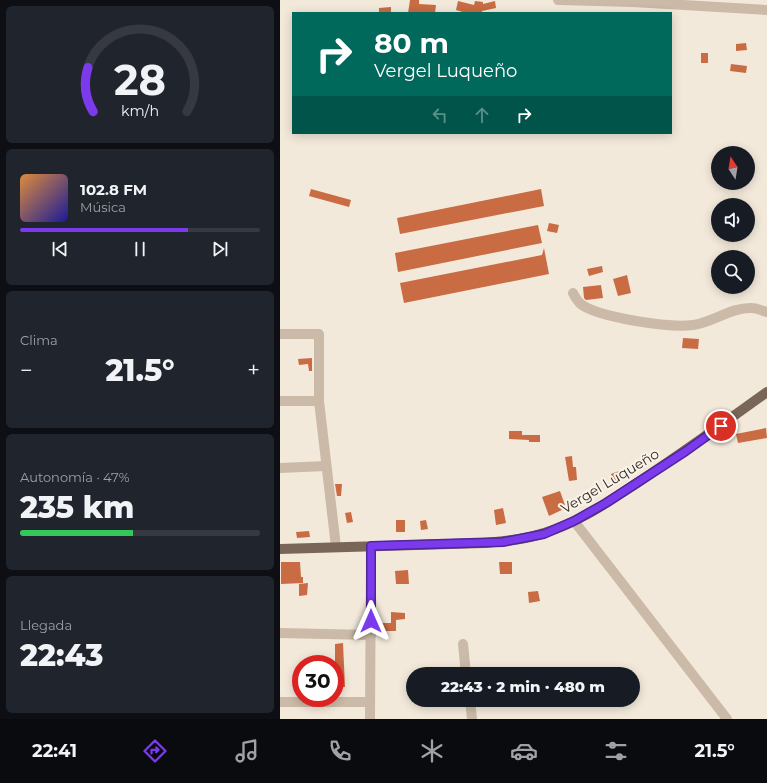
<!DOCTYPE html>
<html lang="es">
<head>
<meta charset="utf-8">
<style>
  :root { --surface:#171b24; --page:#20242c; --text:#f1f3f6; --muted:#9ea1a6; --line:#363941; --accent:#7c3aed }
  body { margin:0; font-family:Montserrat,sans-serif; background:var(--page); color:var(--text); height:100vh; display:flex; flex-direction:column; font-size:15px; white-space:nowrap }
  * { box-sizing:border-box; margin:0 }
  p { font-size:13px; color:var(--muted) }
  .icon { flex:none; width:22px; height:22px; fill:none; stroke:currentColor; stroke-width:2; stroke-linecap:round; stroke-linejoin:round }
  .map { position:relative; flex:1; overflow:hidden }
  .side { display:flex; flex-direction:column; gap:6px; padding:6px; background:#0d0f14; width:280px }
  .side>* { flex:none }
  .guide { position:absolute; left:12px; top:12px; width:380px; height:122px; border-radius:0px; box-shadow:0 2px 10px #0003; background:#00695c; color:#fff; overflow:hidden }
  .needle { width:26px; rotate:348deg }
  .tools { position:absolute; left:431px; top:146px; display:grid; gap:8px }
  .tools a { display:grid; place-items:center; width:44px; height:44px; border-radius:50%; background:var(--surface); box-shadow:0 2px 10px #0003; font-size:20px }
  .speed { position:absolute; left:12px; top:655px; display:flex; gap:8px; font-size:20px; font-weight:700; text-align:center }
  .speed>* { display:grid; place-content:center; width:52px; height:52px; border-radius:50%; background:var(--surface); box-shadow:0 2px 10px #0003; line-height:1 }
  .speed .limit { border:6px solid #d22; background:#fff; color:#111 }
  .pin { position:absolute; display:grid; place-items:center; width:34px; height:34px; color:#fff; margin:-17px; border:2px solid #fff; border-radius:50%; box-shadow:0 1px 4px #0007 }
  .me { position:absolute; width:44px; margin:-22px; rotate:0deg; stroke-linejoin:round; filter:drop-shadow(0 0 3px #0008) }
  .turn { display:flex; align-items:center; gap:14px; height:84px; padding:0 16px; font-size:18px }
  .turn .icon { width:52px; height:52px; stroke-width:2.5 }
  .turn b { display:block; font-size:28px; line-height:34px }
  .lanes { display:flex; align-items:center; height:38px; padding:0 16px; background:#0003; justify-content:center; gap:20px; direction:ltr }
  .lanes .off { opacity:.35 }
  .big { font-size:30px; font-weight:800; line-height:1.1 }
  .side .tile { flex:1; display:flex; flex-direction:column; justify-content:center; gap:6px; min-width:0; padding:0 14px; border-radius:6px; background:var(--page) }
  .side .dial { align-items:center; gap:0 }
  .dial svg { height:104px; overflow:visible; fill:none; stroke:var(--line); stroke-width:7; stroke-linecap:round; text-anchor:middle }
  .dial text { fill:var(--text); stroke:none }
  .song { display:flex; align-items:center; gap:12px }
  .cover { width:48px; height:48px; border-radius:6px; background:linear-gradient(135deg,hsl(30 70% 55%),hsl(240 70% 35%)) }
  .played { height:4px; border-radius:2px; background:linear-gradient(90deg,var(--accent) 70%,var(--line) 70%) }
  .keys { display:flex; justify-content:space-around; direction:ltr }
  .heat { display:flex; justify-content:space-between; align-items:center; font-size:22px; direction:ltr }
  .charge { height:6px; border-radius:3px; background:linear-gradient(90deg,#34c759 47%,var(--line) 0) }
  .trip { position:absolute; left:126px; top:667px; width:234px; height:40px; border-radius:20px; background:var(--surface); box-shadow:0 2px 10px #0003; font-weight:800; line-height:40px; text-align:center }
  .dock { display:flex; height:64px; justify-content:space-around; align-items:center; background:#090b0e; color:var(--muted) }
  .dock .icon { width:28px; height:28px }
  .dock .active { color:var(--accent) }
  .dock b { font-size:18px; color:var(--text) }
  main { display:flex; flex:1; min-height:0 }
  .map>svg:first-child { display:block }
</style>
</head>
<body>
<main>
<section class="side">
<div class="tile dial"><svg viewBox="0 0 100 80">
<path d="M14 69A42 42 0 1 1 86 69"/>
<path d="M14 69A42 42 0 0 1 10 35" stroke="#7c3aed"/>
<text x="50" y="56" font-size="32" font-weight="700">28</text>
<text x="50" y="72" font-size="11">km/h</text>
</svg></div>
<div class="tile">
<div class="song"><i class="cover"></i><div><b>102.8 FM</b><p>Música</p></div></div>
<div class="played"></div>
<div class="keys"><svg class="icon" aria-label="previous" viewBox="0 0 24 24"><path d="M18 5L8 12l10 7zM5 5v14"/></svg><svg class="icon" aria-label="pause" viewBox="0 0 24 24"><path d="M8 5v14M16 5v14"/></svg><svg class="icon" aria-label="next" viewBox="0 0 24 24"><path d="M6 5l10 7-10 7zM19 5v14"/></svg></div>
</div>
<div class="tile"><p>Clima</p>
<div class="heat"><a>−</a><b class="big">21.5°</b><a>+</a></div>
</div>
<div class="tile"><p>Autonomía · 47%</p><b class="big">235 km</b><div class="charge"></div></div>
<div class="tile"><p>Llegada</p><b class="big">22:43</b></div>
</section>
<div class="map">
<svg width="487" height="719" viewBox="0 0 487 719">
  <rect width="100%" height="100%" fill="#f3e9db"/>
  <g fill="#c96c43">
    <path d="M130 0H139V4L156 5 155 13H128Z"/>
    <path d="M178 1 194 5 195 1 203 2V4L215 1 216 8 202 11V13H186L176 10Z"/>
    <path d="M111 7V13H99V8Z"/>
    <path d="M466 43 467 50 456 51V44Z"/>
    <rect x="421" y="53" width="7" height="10"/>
    <path d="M451 64 467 66 466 73 450 71Z"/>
    <path d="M31 189 71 200 69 207 29 196Z"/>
    <path d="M261 189 264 206 120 234 117 218Z"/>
    <path d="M269 223 279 225 277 233 267 231Z"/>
    <path d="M258 225 262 243 118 272 115 253Z"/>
    <path d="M264 248 269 274 124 303 120 283 262 255Z"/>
    <path d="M322 266 323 272 309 276 307 269Z"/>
    <path d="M347 275 351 293 338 296 333 279Z"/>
    <path d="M321 285 323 298 306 300 304 298 303 287Z"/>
    <path d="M403 338 419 339 418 349 402 348Z"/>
    <path d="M32 358V371H29L28 364 19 365 18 359Z"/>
    <path d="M486 428 487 438 458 443 456 434Z"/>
    <path d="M229 431H242V435H260V442H249V440L229 439Z"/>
    <path d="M292 456 293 467H296L297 480 289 481 285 457Z"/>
    <path d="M339 471 343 480 334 483 331 474Z"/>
    <path d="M55 484H62L61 496H57Z"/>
    <path d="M280 491 286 508 269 516 262 497Z"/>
    <path d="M223 508 226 523 216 525 214 510Z"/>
    <path d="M71 512 73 522 67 523 65 513Z"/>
    <rect x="116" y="520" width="9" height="12"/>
    <path d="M146 520 148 529 141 530 140 521Z"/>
    <path d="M29 531 30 537 17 538 16 532Z"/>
    <path d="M1 562H20L21 577H23V583L1 584Z"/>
    <path d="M219 562H232V574H220Z"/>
    <path d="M128 570 129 584H116L115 571Z"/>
    <path d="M28 583 27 595 19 596V584Z"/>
    <path d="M258 591 260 601 249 603 248 592Z"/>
    <path d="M111 612 125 613V619L116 620V631H100V623H111Z"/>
    <path d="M63 643 65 687 55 688V644Z"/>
  </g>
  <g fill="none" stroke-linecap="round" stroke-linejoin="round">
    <g stroke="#cbbaa7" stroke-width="10">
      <path d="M278 0 353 2 487 10"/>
      <path d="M293 293C295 297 298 302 302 305 322 318 389 328 413 325 434 322 451 307 472 308 477 308 482 311 487 312"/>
      <path d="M0 334H39V401L56 547"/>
      <path d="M0 401H39"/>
      <path d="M0 468 46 466"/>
      <path d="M294 521 447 719"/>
      <path d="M0 633 91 635"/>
      <path d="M183 644 186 674"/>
      <path d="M190 700 192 719"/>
      <path d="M0 702H90"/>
      <path d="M90 719 91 546"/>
    </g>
    <path stroke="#796658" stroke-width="10" d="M0 549 204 543C224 541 244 540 264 533 298 523 328 502 357 483 401 454 444 423 487 392"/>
  </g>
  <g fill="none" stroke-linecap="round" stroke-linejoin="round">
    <defs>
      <path id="route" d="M91 621V546L223 542 264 534 294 521 326 503 406 451 441 426"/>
    </defs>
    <use href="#route" stroke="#51269a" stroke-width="10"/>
    <use href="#route" stroke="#7c3aed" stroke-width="7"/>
  </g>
  <g text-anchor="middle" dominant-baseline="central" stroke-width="4" stroke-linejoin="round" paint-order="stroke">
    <g font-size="14" fill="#372e28" stroke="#faf3e8">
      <text transform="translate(330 481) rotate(-31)">Vergel Luqueño</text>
    </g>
  </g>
</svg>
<div class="tools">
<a><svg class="needle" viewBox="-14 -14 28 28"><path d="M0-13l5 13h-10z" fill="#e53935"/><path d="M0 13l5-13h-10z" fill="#9ea1a6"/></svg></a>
<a><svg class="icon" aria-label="sound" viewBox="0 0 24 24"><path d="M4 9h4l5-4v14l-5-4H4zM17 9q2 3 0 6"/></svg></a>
<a><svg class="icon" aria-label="search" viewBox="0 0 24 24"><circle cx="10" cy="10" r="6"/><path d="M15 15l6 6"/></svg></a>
</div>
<div class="speed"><div class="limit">30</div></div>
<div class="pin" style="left:441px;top:426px;background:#d93025"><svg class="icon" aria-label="arrive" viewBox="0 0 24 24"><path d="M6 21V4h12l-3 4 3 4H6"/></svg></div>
<svg class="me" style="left:91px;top:621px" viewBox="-20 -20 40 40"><path d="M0-17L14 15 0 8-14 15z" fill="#7c3aed" stroke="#fff" stroke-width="4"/></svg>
<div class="trip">22:43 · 2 min · 480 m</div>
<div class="guide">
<div class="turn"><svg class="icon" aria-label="right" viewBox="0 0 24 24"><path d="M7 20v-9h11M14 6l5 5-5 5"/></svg><div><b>80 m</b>Vergel Luqueño</div></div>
<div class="lanes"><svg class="icon off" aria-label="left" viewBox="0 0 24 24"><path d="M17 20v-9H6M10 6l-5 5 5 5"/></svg><svg class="icon off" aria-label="ahead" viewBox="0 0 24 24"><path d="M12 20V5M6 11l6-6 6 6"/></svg><svg class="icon" aria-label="right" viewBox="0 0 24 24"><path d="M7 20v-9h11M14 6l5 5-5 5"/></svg></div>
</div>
</div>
</main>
<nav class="dock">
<b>22:41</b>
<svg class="icon active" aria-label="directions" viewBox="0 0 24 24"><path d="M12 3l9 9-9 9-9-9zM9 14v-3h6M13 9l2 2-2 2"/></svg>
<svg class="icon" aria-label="music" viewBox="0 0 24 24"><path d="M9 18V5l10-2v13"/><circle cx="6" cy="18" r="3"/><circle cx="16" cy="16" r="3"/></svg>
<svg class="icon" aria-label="phone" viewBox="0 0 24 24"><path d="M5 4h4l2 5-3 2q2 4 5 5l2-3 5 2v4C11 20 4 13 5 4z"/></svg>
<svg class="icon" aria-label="climate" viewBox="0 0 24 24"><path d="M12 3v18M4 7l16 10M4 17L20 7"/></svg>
<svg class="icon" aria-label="car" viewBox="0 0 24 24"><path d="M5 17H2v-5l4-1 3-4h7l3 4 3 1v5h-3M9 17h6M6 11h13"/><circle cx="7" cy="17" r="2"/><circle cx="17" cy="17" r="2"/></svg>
<svg class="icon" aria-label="filters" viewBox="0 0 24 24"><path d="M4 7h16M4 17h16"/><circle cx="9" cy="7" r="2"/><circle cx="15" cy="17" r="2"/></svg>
<b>21.5°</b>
</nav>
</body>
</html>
